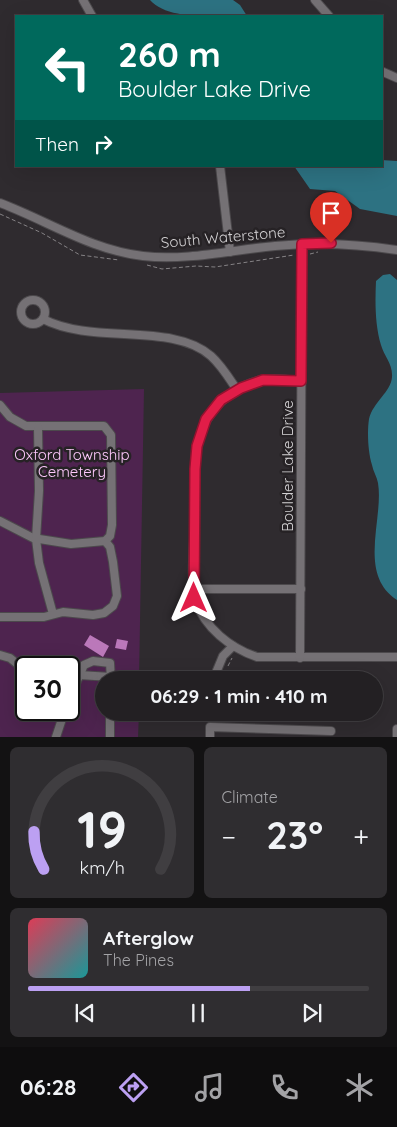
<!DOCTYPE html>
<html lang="en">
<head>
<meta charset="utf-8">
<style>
  :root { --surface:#232023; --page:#2f2d30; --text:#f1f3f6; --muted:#a3a3a6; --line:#403e41; --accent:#bca0f2 }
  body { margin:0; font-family:Quicksand,sans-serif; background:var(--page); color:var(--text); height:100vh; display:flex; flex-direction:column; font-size:19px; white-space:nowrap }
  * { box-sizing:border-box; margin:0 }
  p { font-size:16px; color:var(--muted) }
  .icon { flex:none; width:28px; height:28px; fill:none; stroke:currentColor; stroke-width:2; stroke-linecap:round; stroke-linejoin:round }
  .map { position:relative; height:737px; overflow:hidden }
  .panel { display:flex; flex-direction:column; gap:10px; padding:10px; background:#131213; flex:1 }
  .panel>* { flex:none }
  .hud { position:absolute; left:15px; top:15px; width:368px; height:152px; border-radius:0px; box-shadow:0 5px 20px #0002,0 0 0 1px var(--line); background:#00695c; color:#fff; overflow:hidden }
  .speed { position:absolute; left:15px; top:656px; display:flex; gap:10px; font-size:25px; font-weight:700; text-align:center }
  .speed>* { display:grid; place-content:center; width:65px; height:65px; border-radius:50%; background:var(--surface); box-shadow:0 5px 20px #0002,0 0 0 1px var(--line); line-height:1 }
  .speed .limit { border:2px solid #111; border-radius:8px; background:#fff; color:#111 }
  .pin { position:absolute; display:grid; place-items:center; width:42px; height:42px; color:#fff; margin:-51px -21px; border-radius:50% 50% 50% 0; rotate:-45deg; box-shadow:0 0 5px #0007 }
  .pin .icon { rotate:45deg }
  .me { position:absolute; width:55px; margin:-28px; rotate:0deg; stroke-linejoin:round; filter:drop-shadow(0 0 4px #0008) }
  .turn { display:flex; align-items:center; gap:18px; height:105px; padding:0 20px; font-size:22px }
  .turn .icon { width:65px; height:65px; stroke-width:2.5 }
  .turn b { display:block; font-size:35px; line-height:42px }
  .then { display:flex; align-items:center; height:48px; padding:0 20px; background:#0003; gap:10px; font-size:19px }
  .big { font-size:38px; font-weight:700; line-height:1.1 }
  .panel .card { flex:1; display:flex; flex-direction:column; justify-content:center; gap:8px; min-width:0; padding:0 18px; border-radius:8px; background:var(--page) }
  .panel .dial { align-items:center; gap:0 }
  .dial svg { height:130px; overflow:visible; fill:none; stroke:var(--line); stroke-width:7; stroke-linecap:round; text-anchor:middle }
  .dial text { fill:var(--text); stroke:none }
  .song { display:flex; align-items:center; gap:15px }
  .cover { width:60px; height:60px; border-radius:8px; background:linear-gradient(135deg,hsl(350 70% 55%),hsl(180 70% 35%)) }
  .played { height:5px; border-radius:2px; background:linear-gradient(90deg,var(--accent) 65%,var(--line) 65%) }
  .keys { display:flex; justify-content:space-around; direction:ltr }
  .heat { display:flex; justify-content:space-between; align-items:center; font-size:28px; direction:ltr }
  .panel .tiles { flex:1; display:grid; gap:10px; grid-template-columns:1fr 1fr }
  .card:last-child { grid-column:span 2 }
  .trip { position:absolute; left:95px; top:671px; width:288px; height:50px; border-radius:25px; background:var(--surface); box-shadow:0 5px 20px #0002,0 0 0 1px var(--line); font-weight:700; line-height:50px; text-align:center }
  .tab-bar { display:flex; height:80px; justify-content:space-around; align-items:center; background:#0e0d0e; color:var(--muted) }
  .tab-bar .icon { width:35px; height:35px }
  .tab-bar .on { color:var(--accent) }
  .tab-bar b { font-size:22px; color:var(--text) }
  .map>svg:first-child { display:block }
</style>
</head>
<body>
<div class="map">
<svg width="397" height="737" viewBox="0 0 397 737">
  <rect width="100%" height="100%" fill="#2f2b2f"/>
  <path fill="#4e244f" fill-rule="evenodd" d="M144 389 139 680H104V712L139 713 138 737H0V393ZM26 668H69V710H26Z"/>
  <g fill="#2d7282">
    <path d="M150 0H233L240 5 247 16C220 16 168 21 150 0Z"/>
    <path d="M381 160 397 161V216L360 209 335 191 310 189 294 166H381Z"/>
    <path d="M390 274 397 280V600C357 574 384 519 378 483 377 477 373 471 372 465 368 452 367 432 369 419 373 402 391 392 392 377 393 364 384 356 381 345 375 325 375 302 376 281L383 275Z"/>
  </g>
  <g fill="#bb78ba">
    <path d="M90 635 109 646 103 657 84 645Z"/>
    <path d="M117 639 128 641 126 650 115 648Z"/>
  </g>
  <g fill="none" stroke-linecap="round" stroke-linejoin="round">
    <defs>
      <g id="minor">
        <path d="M83 0 92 16"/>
        <path d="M315 0 329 16"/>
        <path d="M381 71 397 78"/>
        <path d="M220 166 230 252"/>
        <path d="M0 203C48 221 91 250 143 256 187 261 231 250 275 246 317 242 356 244 397 250"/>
        <circle cx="33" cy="312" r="12"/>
        <path d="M43 319C93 345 173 322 211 356 222 366 229 378 237 390"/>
        <path d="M301 381C289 380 276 378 263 380 253 381 241 387 232 393 187 422 195 477 195 524 194 542 190 585 195 600 205 628 230 648 257 657H397"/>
        <path d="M0 405 10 417 26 426H104L111 435 112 525 110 536 105 541 71 544 33 538 0 521"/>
        <path d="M38 427 39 491 36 539 39 563 53 614"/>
        <path d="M194 589H301"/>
        <path d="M0 617H44L63 612 93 615 104 613 113 606 117 596 113 562 110 547 105 541"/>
        <path d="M0 655 10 658 26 671"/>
        <path d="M300 658 302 244"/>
        <path d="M79 675 111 677"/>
        <path d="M213 680 223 656 233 646"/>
        <path d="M69 699 84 665 93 661 110 663 111 680"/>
        <path d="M210 713V712"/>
        <path d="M56 737 65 710"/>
        <path d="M110 737V712"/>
        <path d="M210 737V727L331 731"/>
        <path d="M397 737V729"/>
      </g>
    </defs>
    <use href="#minor" stroke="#4c494c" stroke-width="10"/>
    <g stroke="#858285" stroke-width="1" stroke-dasharray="4 2.5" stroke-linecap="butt">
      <path d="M0 214 42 233 80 255 119 260"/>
      <path d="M310 254 318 252"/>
      <path d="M147 265 162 269 196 266 215 267 294 255"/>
      <path d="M228 666 232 658"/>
      <path d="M219 719 220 712"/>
    </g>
    <use href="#minor" stroke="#757175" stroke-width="8"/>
  </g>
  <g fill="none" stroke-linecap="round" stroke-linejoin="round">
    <defs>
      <path id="route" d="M194 598 195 469 197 446 206 419 221 400 241 388 263 380 301 381 302 244 331 243"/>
    </defs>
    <use href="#route" stroke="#92132f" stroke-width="12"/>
    <use href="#route" stroke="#e11d48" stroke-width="9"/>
  </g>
  <g text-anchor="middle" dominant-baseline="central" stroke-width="5" stroke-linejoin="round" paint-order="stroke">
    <g font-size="15" fill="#d3d1d3" stroke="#262225">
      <text transform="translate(223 237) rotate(-5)">South Waterstone</text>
      <text transform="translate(287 466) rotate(-90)">Boulder Lake Drive</text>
    </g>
    <g font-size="15" fill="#fec9fd" stroke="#262225">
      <text x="72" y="454">Oxford Township<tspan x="72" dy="17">Cemetery</tspan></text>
    </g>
  </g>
</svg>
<div class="speed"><div class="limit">30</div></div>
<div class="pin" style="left:331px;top:243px;background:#d93025"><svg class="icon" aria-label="arrive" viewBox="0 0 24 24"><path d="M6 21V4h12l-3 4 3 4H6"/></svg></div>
<svg class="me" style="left:194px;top:598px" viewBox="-20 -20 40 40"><path d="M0-17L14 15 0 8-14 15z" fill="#e11d48" stroke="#fff" stroke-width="4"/></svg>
<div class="trip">06:29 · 1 min · 410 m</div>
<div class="hud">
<div class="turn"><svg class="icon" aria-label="left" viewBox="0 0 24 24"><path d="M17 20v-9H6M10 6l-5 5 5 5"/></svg><div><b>260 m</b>Boulder Lake Drive</div></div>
<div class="then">Then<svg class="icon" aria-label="right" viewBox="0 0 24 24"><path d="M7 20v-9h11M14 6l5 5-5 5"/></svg></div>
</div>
</div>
<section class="panel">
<div class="tiles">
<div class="card dial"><svg viewBox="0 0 100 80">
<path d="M14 69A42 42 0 1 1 86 69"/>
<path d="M14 69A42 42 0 0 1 8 46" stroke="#bca0f2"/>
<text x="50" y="56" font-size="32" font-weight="700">19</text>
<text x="50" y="72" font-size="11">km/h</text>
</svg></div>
<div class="card"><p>Climate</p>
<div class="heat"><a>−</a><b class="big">23°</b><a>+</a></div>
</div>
<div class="card">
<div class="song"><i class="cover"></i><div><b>Afterglow</b><p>The Pines</p></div></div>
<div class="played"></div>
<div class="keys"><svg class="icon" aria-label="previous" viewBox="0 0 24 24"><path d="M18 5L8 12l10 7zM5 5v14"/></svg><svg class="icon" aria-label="pause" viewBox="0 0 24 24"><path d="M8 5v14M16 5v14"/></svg><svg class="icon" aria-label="next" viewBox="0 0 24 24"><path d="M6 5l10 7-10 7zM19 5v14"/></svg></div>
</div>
</div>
</section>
<nav class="tab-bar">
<b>06:28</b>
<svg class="icon on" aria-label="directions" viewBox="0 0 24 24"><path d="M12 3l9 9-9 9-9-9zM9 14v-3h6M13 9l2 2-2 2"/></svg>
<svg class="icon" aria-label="music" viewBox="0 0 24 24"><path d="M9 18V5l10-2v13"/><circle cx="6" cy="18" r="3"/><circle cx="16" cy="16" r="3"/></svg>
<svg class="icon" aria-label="phone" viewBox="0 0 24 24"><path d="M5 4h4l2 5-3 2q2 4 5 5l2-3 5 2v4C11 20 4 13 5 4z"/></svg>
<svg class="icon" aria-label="climate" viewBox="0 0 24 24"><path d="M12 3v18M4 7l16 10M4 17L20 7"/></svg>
</nav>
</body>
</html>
